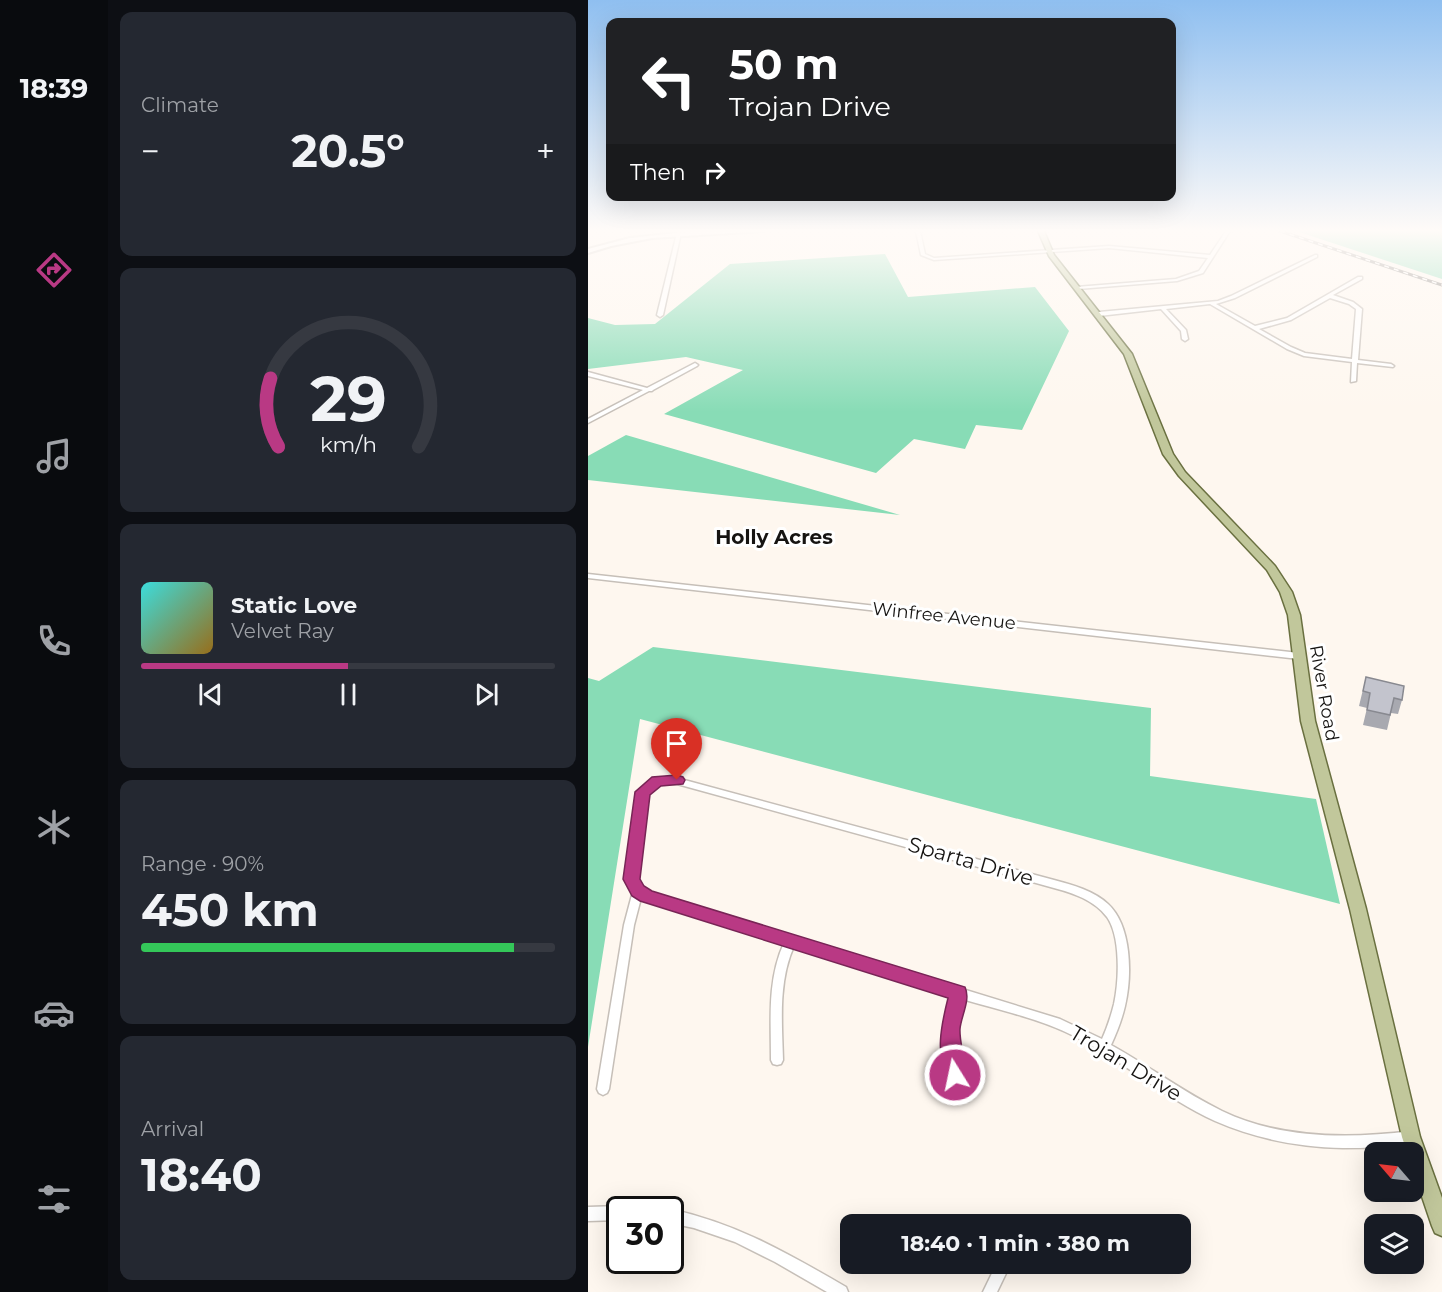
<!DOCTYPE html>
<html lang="en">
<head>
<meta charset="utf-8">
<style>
  :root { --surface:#171b24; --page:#242831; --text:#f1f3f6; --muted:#9ea1a6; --line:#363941; --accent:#b93984 }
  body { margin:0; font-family:Montserrat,sans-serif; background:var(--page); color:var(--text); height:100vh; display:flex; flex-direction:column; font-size:22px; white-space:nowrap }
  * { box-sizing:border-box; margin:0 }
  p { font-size:20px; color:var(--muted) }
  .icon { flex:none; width:33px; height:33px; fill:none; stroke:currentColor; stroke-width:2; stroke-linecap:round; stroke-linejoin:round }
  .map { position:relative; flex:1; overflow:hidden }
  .side { display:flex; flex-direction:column; gap:12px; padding:12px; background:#0d0f14; width:480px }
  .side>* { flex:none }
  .top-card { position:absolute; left:18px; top:18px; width:570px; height:183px; border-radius:12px; box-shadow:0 6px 24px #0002; background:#202124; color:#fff; overflow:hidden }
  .needle { width:39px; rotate:298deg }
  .controls { position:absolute; left:776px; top:1142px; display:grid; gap:12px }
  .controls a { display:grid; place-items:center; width:60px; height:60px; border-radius:12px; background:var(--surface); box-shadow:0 6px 24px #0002; font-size:30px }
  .speed { position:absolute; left:18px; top:1196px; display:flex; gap:12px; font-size:30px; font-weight:700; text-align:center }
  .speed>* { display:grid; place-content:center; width:78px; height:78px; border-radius:50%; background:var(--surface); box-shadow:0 6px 24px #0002; line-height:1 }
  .speed .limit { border:3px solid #111; border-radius:9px; background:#fff; color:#111 }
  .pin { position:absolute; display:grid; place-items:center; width:51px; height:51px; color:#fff; margin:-62px -26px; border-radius:50% 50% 50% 0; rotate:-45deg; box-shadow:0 0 6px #0007 }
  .pin .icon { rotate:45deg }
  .me { position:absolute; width:66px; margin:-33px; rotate:350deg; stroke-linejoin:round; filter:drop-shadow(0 0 4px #0008) }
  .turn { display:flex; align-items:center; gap:21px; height:126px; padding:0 24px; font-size:27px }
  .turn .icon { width:78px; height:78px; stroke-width:2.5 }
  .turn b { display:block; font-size:42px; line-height:51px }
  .then { display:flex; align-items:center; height:57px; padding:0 24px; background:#0003; gap:12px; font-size:22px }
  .big { font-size:45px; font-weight:700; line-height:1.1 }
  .side .tile { flex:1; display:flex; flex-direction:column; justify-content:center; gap:9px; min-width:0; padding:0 21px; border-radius:12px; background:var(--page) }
  .side .dial { align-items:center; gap:0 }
  .dial svg { height:156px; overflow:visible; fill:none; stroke:var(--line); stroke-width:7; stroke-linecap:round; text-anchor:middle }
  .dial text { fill:var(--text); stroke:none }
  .song { display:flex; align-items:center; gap:18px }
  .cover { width:72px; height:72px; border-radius:9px; background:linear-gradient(135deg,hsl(180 70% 55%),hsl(40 70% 35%)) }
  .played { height:6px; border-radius:3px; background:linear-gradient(90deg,var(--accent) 50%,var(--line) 50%) }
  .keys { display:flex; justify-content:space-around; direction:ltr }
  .heat { display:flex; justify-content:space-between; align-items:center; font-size:33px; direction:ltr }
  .charge { height:9px; border-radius:4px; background:linear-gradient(90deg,#34c759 90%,var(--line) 0) }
  .trip { position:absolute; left:252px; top:1214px; width:351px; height:60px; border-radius:12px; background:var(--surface); box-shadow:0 6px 24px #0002; font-weight:700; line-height:60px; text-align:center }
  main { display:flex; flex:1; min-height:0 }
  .dock { display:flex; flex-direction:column; width:108px; justify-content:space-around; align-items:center; background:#090b0e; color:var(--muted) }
  .dock .icon { width:42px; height:42px }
  .dock .on { color:var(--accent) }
  .dock b { font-size:27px; color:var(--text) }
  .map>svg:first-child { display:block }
</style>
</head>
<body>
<main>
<nav class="dock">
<b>18:39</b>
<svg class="icon on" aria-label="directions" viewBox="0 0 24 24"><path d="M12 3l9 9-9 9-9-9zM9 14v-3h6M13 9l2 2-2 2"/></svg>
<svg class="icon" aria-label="music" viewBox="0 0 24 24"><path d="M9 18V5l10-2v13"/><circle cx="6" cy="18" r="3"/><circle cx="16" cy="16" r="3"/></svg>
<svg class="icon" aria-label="phone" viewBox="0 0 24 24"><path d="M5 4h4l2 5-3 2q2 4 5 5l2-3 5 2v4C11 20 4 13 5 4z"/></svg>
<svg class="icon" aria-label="climate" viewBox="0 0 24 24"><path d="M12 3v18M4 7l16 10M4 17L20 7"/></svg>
<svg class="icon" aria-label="car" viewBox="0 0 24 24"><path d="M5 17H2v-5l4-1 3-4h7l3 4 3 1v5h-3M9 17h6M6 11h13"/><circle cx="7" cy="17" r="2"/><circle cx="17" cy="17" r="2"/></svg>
<svg class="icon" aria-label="filters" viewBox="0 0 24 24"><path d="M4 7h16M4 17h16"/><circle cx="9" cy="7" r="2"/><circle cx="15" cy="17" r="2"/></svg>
</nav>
<section class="side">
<div class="tile"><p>Climate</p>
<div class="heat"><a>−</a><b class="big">20.5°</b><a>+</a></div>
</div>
<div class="tile dial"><svg viewBox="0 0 100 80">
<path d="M14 69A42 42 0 1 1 86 69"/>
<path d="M14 69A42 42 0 0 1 10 34" stroke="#b93984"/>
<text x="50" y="56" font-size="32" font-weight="700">29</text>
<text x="50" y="72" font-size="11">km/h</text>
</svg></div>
<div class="tile">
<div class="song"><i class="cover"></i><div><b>Static Love</b><p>Velvet Ray</p></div></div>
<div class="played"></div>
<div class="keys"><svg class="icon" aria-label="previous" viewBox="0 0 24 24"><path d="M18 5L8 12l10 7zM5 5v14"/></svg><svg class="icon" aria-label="pause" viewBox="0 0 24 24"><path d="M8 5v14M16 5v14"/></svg><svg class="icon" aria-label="next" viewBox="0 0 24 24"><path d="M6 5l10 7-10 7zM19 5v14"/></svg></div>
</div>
<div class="tile"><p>Range · 90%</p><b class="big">450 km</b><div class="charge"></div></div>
<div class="tile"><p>Arrival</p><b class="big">18:40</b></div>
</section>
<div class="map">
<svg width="854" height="1292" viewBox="0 0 854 1292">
  <rect width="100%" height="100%" fill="#fef7ef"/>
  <g fill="#88dcb6">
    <path d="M708 231H854V279Z"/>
    <path d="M297 254 320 297 447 287 481 331 434 430 388 425 377 449 326 439 288 473 76 414 155 370 98 357 0 369V318L27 325 67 324 142 264Z"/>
    <path d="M38 435 312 515 0 480V456Z"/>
    <path d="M65 647 563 708 562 776 728 799 752 904 52 719 0 1047V678L11 681Z"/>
  </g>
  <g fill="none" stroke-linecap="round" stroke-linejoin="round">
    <defs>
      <g id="minor">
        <path d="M328 231H332L337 254 346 258 521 246 622 255 638 231H642L615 273 589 281 490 289 488 288V287L588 279 611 271 620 258 521 248 346 260 333 255Z"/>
        <path d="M91 232 93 233 75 315 72 317 69 315 89 233Z"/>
        <path d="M727 255H729V257L647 298 628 304 667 326 699 318 770 277H774V279L745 295 765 302 774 309 770 360 803 364 806 366 805 367 769 363 768 381 763 382 764 362 716 356 699 349 622 304 578 309 598 330 600 339 597 341 594 339 593 331 573 309 511 316 508 314 511 312 630 301 643 296ZM742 298 761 304 768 309 764 359 717 353 703 347 671 329 703 320Z"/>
        <path d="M107 363 110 365 109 366 65 390 64 391H61L0 423V419L55 390 0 376V372L59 388Z"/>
        <path d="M0 574 711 653 715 656 711 659 0 578Z"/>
        <path d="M70 778H89L466 880C485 885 506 891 520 904 544 926 544 976 537 1006 534 1019 529 1032 523 1045 561 1066 595 1092 634 1111 692 1139 760 1139 823 1131L828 1133 829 1137 828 1141C809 1148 775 1148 755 1148 711 1147 668 1139 627 1121 577 1098 535 1061 486 1036 453 1019 411 1010 374 999 371 1013 369 1027 369 1041 369 1052 375 1070 371 1079L367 1081 363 1079 361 1075C356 1048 357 1022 364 995L206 946C190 982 194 1022 195 1060L193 1064 189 1065 185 1064 183 1060C183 1020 179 980 196 943L53 898 46 925 21 1089 19 1093 15 1095 11 1093 9 1089 36 925 45 891 39 879 50 792 67 779ZM72 784H89L466 888C485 893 506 900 519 917 533 937 531 981 526 1004 523 1016 519 1028 514 1039L472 1019 62 893 54 888 49 879 60 793Z"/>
        <path d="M32 1206 37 1209H32V1220L0 1221V1207Z"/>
        <path d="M82 1209C150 1224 199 1253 258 1287L260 1292H239L187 1262 147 1242 106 1228 82 1223Z"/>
        <path d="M409 1263H423L409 1292H395Z"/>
      </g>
      <path id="secondary" d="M107 231H176L64 238 23 246 0 253V249L42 238Z"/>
      <path id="primary" d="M450 231H456L466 255 544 354 585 454 597 472 687 566 704 592 712 615 727 721 778 909 832 1137 854 1198V1236L847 1233 844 1226 825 1170V1152H819L814 1137 762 909 713 721 700 615 692 592 679 570 591 476 575 454 536 354 461 256Z"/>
    </defs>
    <use href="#minor" stroke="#c6bfb8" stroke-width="3"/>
    <use href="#secondary" stroke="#c6bfb8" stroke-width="4"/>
    <use href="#primary" stroke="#6a7040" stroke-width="3"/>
    <use href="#minor" fill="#fff" fill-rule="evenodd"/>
    <use href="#secondary" fill="#fff" fill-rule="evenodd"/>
    <use href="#primary" fill="#c1c79b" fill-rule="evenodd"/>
    <defs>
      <path id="rail" d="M692 231 854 285"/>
    </defs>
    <use href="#rail" stroke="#807b77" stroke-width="3"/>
    <use href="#rail" stroke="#fff" stroke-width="1.5" stroke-dasharray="5" stroke-linecap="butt"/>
  </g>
  <path fill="#a8a9b0" d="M778 677 814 700 810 714 803 713 799 730 775 725 779 708 771 706Z"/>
  <path fill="#c3c4cd" stroke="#888990" stroke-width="1.5" d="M778 677 816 686 814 700 806 698 802 715 779 710 782 693 775 691Z"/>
  <linearGradient id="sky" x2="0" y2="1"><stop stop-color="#8fbff0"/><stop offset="0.56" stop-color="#fffbf8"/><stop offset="1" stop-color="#fffbf8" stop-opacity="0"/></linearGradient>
  <rect width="854" height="412" fill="url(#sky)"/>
  <path fill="#b93984" stroke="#782556" stroke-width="1.5" d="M89 775 95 777 97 780 95 784 73 786 62 795 52 879 56 886 64 891 377 987C383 1000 373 1016 372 1029 371 1045 381 1067 374 1081L367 1084 360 1081C347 1054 353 1026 360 998L52 901 44 896 35 879 47 792 64 777Z"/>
  <g text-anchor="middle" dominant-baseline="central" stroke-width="6" stroke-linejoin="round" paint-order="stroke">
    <g font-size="18" fill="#161412" stroke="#fff">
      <text transform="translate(356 616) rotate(6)">Winfree Avenue</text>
      <text transform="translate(736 693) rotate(80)">River Road</text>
    </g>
    <g font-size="20" font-weight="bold" fill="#161412" stroke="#fff">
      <text x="186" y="537">Holly Acres</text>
    </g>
    <g font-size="21" fill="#161412" stroke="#fff">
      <text transform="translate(383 861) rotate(16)">Sparta Drive</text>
      <text transform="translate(538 1063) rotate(31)">Trojan Drive</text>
    </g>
  </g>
</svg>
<div class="controls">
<a><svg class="needle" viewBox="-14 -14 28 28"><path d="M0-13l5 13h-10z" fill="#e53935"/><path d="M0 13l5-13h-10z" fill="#9ea1a6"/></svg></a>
<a><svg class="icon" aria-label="layers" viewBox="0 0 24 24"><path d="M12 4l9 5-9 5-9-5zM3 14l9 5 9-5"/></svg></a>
</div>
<div class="speed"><div class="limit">30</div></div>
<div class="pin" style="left:89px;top:780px;background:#d93025"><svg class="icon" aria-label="arrive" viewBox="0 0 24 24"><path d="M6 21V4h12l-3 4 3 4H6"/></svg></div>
<svg class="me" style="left:367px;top:1075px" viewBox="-20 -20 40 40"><circle r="17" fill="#b93984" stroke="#fff" stroke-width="3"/><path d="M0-11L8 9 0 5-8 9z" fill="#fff"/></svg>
<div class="trip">18:40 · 1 min · 380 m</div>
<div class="top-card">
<div class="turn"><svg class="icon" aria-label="left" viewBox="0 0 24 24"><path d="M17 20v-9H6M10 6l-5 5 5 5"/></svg><div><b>50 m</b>Trojan Drive</div></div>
<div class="then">Then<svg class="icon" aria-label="right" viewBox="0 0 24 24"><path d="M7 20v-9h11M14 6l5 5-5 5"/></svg></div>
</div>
</div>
</main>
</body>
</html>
